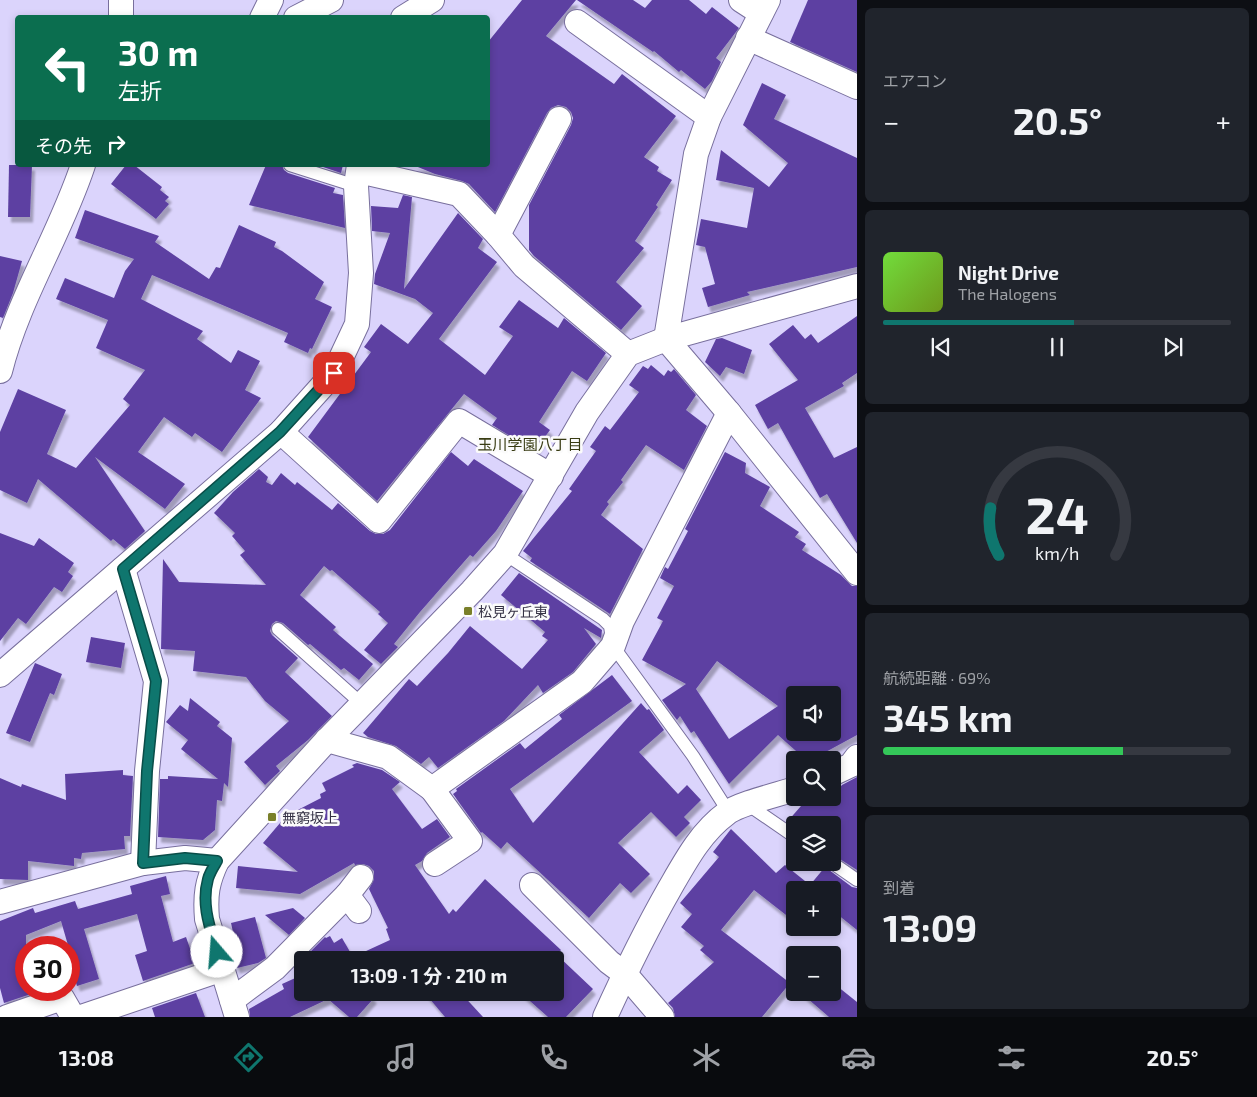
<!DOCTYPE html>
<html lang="ja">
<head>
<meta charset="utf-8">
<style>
  :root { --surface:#171b24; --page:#20242c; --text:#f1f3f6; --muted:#9ea1a6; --line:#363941; --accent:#0f766e }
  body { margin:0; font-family:"Exo 2","Noto Sans JP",sans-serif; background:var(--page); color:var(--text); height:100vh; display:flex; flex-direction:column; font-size:19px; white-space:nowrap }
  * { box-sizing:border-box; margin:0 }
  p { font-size:16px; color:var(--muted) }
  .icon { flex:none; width:28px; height:28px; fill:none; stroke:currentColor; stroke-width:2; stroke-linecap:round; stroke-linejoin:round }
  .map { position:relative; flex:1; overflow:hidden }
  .panel { display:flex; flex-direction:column; gap:8px; padding:8px; background:#0d0f14; width:400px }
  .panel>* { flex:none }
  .banner { position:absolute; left:15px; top:15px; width:475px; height:152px; border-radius:5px; box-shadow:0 2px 8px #0003; background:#0b6e4f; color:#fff; overflow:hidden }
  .fabs { position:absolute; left:786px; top:686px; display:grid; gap:10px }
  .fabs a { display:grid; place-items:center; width:55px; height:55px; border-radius:5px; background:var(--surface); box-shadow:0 2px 8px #0003; font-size:25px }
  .speed { position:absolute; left:15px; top:936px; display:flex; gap:10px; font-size:25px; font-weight:700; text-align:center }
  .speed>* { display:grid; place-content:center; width:65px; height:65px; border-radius:50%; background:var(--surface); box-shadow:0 2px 8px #0003; line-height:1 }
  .speed .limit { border:8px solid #d22; background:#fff; color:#111 }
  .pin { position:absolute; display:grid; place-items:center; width:42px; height:42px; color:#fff; margin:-21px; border-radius:10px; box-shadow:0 2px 8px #0006 }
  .me { position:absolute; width:55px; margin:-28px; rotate:342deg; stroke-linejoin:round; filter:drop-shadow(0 0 4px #0008) }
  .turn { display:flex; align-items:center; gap:18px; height:105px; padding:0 20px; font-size:22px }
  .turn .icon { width:65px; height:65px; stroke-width:2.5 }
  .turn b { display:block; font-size:35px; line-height:42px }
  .then { display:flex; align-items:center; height:48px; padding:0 20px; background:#0003; gap:10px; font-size:19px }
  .big { font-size:38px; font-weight:700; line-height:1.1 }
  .panel .card { flex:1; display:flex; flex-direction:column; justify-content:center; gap:8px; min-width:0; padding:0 18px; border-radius:8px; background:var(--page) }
  .panel .dial { align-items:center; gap:0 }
  .dial svg { height:130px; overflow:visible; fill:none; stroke:var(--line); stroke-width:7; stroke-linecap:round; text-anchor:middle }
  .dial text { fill:var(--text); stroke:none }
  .song { display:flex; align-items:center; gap:15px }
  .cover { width:60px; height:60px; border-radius:8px; background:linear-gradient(135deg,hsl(100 70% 55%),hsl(80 70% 35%)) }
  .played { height:5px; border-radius:2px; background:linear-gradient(90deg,var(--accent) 55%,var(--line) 55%) }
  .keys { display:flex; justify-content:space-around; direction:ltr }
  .heat { display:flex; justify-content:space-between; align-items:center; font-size:28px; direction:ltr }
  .charge { height:8px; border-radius:4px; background:linear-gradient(90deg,#34c759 69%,var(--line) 0) }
  .trip { position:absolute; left:294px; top:951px; width:270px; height:50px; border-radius:5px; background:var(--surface); box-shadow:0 2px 8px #0003; font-weight:700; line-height:50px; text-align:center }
  .dock { display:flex; height:80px; justify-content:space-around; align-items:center; background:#090b0e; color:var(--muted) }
  .dock .icon { width:35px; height:35px }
  .dock .on { color:var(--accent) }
  .dock b { font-size:22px; color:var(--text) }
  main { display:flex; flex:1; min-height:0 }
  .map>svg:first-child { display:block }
</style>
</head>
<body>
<main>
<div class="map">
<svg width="857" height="1017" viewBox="0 0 857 1017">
  <defs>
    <filter id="shadow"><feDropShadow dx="3" dy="5.5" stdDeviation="1" flood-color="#0004"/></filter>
  </defs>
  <rect width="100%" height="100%" fill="#dbd4fc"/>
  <g fill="#5d41a2" fill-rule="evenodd" filter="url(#shadow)">
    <path d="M522 0H576L546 36 614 84 622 74 676 116 644 157 659 167 657 171 672 180 656 205 658 207 635 241 644 248 616 282 642 306 621 330 534 256 529 250V205L571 125 573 118 571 112 566 107 558 105 551 108 547 113 495 212 469 184 462 181 435 174 413 165H488V42Z"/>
    <path d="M577 0H633L645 8 652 0H689L706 14 712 7 739 28 716 58 721 62 712 81 705 89 681 70 679 72 654 51 653 52Z"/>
    <path d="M808 0H857V72L790 42Z"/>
    <path d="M762 83 786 95 774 119 857 158V267L747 292 750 295 708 307 702 288 715 284 705 247 696 245 701 219 747 228 754 188 716 180 721 150 769 187 788 163 743 125Z"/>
    <path d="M9 165H32L30 217H8Z"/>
    <path d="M126 165H134L162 187 160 190 169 197 165 201 169 204 156 219 111 184Z"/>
    <path d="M266 165H282L284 170 288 173 335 188 333 193 343 195 345 228 249 205Z"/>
    <path d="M317 165H343L341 173Z"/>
    <path d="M403 195 412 197 404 289 458 213 483 239 478 248 497 262 439 339 485 375 513 336 499 327 519 300 558 328 564 318 606 353 587 381 572 371 539 422 550 430 536 449 527 442 525 445 492 425 497 418 464 394 377 501 308 437 371 352 364 347 381 324 408 344 433 313 415 299 374 284 375 274 390 233 372 231 371 206 398 208Z"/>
    <path d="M85 210 159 236 155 242 209 279 216 267 220 268 239 225 276 242 274 247 282 251 324 282 315 299 332 307 312 349 310 348 308 353 284 342 288 333 152 275 141 299 203 331 197 339 231 363 238 350 260 361 245 390 261 398 222 452 195 433 192 437 164 417 138 452 185 484 165 509 95 457 145 531 125 549 113 539 111 541 38 479 27 503 0 490V432L18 389 66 410 47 454 76 468 130 405 123 399 145 370 96 348 108 320 56 299 65 278 114 298 125 271 134 259 75 238Z"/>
    <path d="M0 256 22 261 13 293 3 318 0 317Z"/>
    <path d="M857 316V373L842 383 844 386 805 408 834 458 857 447V543L827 494 820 498 778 423 768 429 755 405 798 380 769 344 793 325 805 339 811 334 818 343Z"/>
    <path d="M722 338 752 350 744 374 726 367 720 376 705 362 716 339Z"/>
    <path d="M651 365 664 376 668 370 671 372 674 369 696 395 686 410 707 426 684 470 646 445 621 480 623 482 607 502 609 504 601 515 643 549 610 614 530 561 532 558 523 551 572 491 569 489 596 451 590 447 605 426 610 430 639 392 629 385 643 366 648 369Z"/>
    <path d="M451 452 468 466 474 459 523 491 496 531 473 557 470 555 420 612 394 644 398 647 381 664 364 650 388 623 378 614 380 612 332 570 330 571 324 566 300 595 336 627 333 630 373 664 359 680 344 668 341 670 310 644 308 645 283 623 276 621 272 624 270 631 272 635 298 658 285 672 332 716 308 740 276 766 280 771 265 785 244 762 289 721 265 701 246 677 193 671 195 651 161 649 163 559 179 582 266 585 240 555 245 551 232 536 235 533 214 513 233 492 259 469 268 477 266 482 272 485 281 473 295 485 297 482 332 510 338 503 370 531 376 534H383L390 530Z"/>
    <path d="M725 452 746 463 745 473 770 487 760 506 799 532 795 537 806 544 802 550 841 575 852 586H857V735L811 760H788L796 751 778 735 729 784 694 731 691 733 680 716 677 720 662 700 686 684 642 660 663 621 657 618 674 586 660 578 665 567 668 569 688 531 685 529ZM717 661 778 706 729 739 696 689ZM795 695H832V732H795Z"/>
    <path d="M0 533 34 546 39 538 74 563 68 572 73 576 62 592 54 587 26 624 18 618 0 641Z"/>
    <path d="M519 573 602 630 601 638 584 628 596 644 573 672 543 693 538 685 504 721 438 768 429 757 421 764 396 746 368 737 363 733 409 679 417 686 448 653 470 626 522 669 548 640 542 636 545 632 501 595Z"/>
    <path d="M91 637 125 643 121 668 86 662Z"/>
    <path d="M35 663 62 674 54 695 50 693 30 742 6 733Z"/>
    <path d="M612 675 632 701 510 789 533 823 641 703 647 710 649 709 664 730 639 752 678 794 687 785 701 800 684 817 690 823 676 837 651 812 618 843 650 874 631 893 620 883 589 918 507 842 501 849 482 832 481 833 453 794 457 791 456 789 520 743 525 749 562 719 559 715Z"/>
    <path d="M190 698 220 722 217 726 232 738 228 787 224 783 222 801 217 800 215 830 203 840 158 837 160 779H168V776L218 779 181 749 188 740 166 722 180 705 188 711Z"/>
    <path d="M357 763 382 770 400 782 392 789 422 829 437 819 450 837 427 853 422 861 415 865 449 914 453 909 456 912 485 879 561 950 552 960H303L308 957 307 955 325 937 326 938 330 936 334 943 342 938 353 957 390 940 386 929 388 928 369 889 374 879V871L369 866 363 864 355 865 354 863 300 894 236 888 238 866 298 872 263 843 286 816 321 798 320 794 326 791 322 783 354 767 352 765Z"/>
    <path d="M123 770V775L133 776 130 836H124L125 849 82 853 81 859 74 858V866L28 861V880L0 879V778L21 787 22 784 66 800 65 774Z"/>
    <path d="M857 777V870L832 854V825H792L787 822 808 798H813L823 806 842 785Z"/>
    <path d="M731 829 776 873 785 865 810 885 825 867 852 887 857 888V930L832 910V890H795V922L754 890 721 930 790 983 762 1017H675L673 1008 668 1003 714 962 700 950 704 946 681 927 692 914 680 903 719 857 713 852Z"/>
    <path d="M166 876 170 894 161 896 173 942 186 937 195 963 143 981 135 955 147 951 137 914 84 929 99 979 77 986 69 960 72 959 61 921 26 935V990H33L34 993 4 1003 0 988V921L33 908 35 913 75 901 78 909 132 894 130 886Z"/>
    <path d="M293 908 305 918 289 935 265 915Z"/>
    <path d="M255 917 266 958 258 963 237 968 228 933 233 932 231 923Z"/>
    <path d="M557 955 593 989 566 1017H548L522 994 523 992H555V960H553Z"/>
    <path d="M302 975V992H368L374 998 357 1017H349L328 999 290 1017H250L249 1009 284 989 282 984Z"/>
    <path d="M832 982 857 1002V1017H829L800 992H832Z"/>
    <path d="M424 992H460L483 1017H445Z"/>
    <path d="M196 993 205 1017H155L152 1008Z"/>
  </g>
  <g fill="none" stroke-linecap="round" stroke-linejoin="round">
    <defs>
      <g id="lane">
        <path d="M290 165 356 186"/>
        <path d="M505 554 603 619 610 626 613 646 693 756 728 811"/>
        <path d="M278 629 363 705"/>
        <path d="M747 804 795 837"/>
        <path d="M831 862 857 880"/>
      </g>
      <g id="street">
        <path d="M121 0V18"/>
        <path d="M741 0 761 13"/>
        <path d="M768 0 709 117 696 154 666 339 729 413 857 573"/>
        <path d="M262 18 271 0"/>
        <path d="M296 18 331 0"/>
        <path d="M403 18 432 0"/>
        <path d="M577 22 709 117"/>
        <path d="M748 38 857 87"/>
        <path d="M359 171 459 194 498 235 524 266 628 354"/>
        <path d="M498 235 559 119"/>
        <path d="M0 371C18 299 60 235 83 165"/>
        <path d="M281 432 379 521 459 421 551 476"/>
        <path d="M123 569 156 681 147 771 143 863"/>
        <path d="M0 675 281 432 334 373 357 324 361 273 356 186 359 165"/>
        <path d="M327 740 388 757 432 789 582 682 613 646 622 621 729 413"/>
        <path d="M832 774 851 765 857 757"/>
        <path d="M432 789 470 841 435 864"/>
        <path d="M532 885 609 962 625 974 662 1017"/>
        <path d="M0 902 143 863 185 858 217 861"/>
        <path d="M359 911 347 895 361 877"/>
        <path d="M232 1000 275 968 347 895"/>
        <path d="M7 1017 62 998 73 1017"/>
        <path d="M81 1017 223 969"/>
        <path d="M237 1017 207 919C205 895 207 882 217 861L327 740 472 591 505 554 587 412 628 354 666 339 857 286"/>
        <path d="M605 1017C625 973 646 930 670 888 686 860 701 832 727 813 738 804 780 794 795 789"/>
      </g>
    </defs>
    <use href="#lane" stroke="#786f9d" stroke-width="14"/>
    <use href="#street" stroke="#786f9d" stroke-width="26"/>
    <use href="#lane" stroke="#fff" stroke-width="12"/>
    <use href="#street" stroke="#fff" stroke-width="24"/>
  </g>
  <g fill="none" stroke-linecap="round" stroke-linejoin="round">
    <defs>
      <path id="route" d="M217 952C210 928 201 904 208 879 210 872 214 866 217 861L185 858 143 863 147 771 156 681 123 569 280 432 334 373"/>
    </defs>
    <use href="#route" stroke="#0a4d48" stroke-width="12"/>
    <use href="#route" stroke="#0f766e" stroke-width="9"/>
  </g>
  <g fill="#797f29" stroke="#fbfbfb" stroke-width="2">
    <rect x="463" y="606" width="10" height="10" rx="2.5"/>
    <rect x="267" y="812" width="10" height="10" rx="2.5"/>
  </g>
  <g text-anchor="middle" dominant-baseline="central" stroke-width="5" stroke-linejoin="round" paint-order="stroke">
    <g font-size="14" fill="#343144" stroke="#fbfbfb" text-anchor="start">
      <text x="478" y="611">松見ヶ丘東</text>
      <text x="282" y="817">無窮坂上</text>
    </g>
    <g font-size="15" fill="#393c13" stroke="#fbfbfb">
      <text x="530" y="444">玉川学園八丁目</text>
    </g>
  </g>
</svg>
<div class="fabs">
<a><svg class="icon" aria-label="sound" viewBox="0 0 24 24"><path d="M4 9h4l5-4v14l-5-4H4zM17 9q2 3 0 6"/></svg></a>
<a><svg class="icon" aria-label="search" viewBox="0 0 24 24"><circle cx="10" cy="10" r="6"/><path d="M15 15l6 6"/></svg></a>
<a><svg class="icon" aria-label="layers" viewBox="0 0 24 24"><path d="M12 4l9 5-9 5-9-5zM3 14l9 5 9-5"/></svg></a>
<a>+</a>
<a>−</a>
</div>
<div class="speed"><div class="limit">30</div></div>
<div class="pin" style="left:334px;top:373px;background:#d93025"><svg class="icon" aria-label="arrive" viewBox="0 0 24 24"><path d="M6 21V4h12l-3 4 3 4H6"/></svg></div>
<svg class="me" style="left:217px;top:952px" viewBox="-20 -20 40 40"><circle r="19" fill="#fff"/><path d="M0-13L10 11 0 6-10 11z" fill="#0f766e"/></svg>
<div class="trip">13:09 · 1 分 · 210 m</div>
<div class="banner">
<div class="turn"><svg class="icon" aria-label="left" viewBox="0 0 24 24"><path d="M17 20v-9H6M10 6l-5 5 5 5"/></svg><div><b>30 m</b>左折</div></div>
<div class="then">その先<svg class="icon" aria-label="right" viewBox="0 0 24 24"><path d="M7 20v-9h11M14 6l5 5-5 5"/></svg></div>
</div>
</div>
<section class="panel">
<div class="card"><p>エアコン</p>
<div class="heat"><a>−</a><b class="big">20.5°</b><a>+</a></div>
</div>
<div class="card">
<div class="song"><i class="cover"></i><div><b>Night Drive</b><p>The Halogens</p></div></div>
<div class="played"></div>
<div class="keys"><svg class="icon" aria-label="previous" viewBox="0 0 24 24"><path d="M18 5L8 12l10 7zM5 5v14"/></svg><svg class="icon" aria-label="pause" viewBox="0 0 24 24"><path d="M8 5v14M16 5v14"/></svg><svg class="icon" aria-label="next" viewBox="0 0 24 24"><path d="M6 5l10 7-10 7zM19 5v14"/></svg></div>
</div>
<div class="card dial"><svg viewBox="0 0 100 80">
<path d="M14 69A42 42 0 1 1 86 69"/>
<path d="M14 69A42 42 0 0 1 9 40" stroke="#0f766e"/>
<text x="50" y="56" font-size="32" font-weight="700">24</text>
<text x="50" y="72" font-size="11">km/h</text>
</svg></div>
<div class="card"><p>航続距離 · 69%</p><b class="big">345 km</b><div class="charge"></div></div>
<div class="card"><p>到着</p><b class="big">13:09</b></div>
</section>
</main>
<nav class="dock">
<b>13:08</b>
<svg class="icon on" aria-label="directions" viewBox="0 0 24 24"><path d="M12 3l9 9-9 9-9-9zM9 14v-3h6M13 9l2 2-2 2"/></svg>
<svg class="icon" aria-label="music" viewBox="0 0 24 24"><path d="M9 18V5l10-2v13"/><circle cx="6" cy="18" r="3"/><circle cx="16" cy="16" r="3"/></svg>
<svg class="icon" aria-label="phone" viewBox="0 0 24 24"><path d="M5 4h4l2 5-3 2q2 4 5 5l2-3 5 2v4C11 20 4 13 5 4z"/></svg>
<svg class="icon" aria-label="climate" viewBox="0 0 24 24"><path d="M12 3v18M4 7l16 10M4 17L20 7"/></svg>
<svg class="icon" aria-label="car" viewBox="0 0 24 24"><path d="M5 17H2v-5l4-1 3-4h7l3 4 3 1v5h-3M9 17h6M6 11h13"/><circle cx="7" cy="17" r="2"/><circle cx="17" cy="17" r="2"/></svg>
<svg class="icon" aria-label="filters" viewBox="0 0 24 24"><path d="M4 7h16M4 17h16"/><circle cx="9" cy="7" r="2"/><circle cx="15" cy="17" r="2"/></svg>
<b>20.5°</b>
</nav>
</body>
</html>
